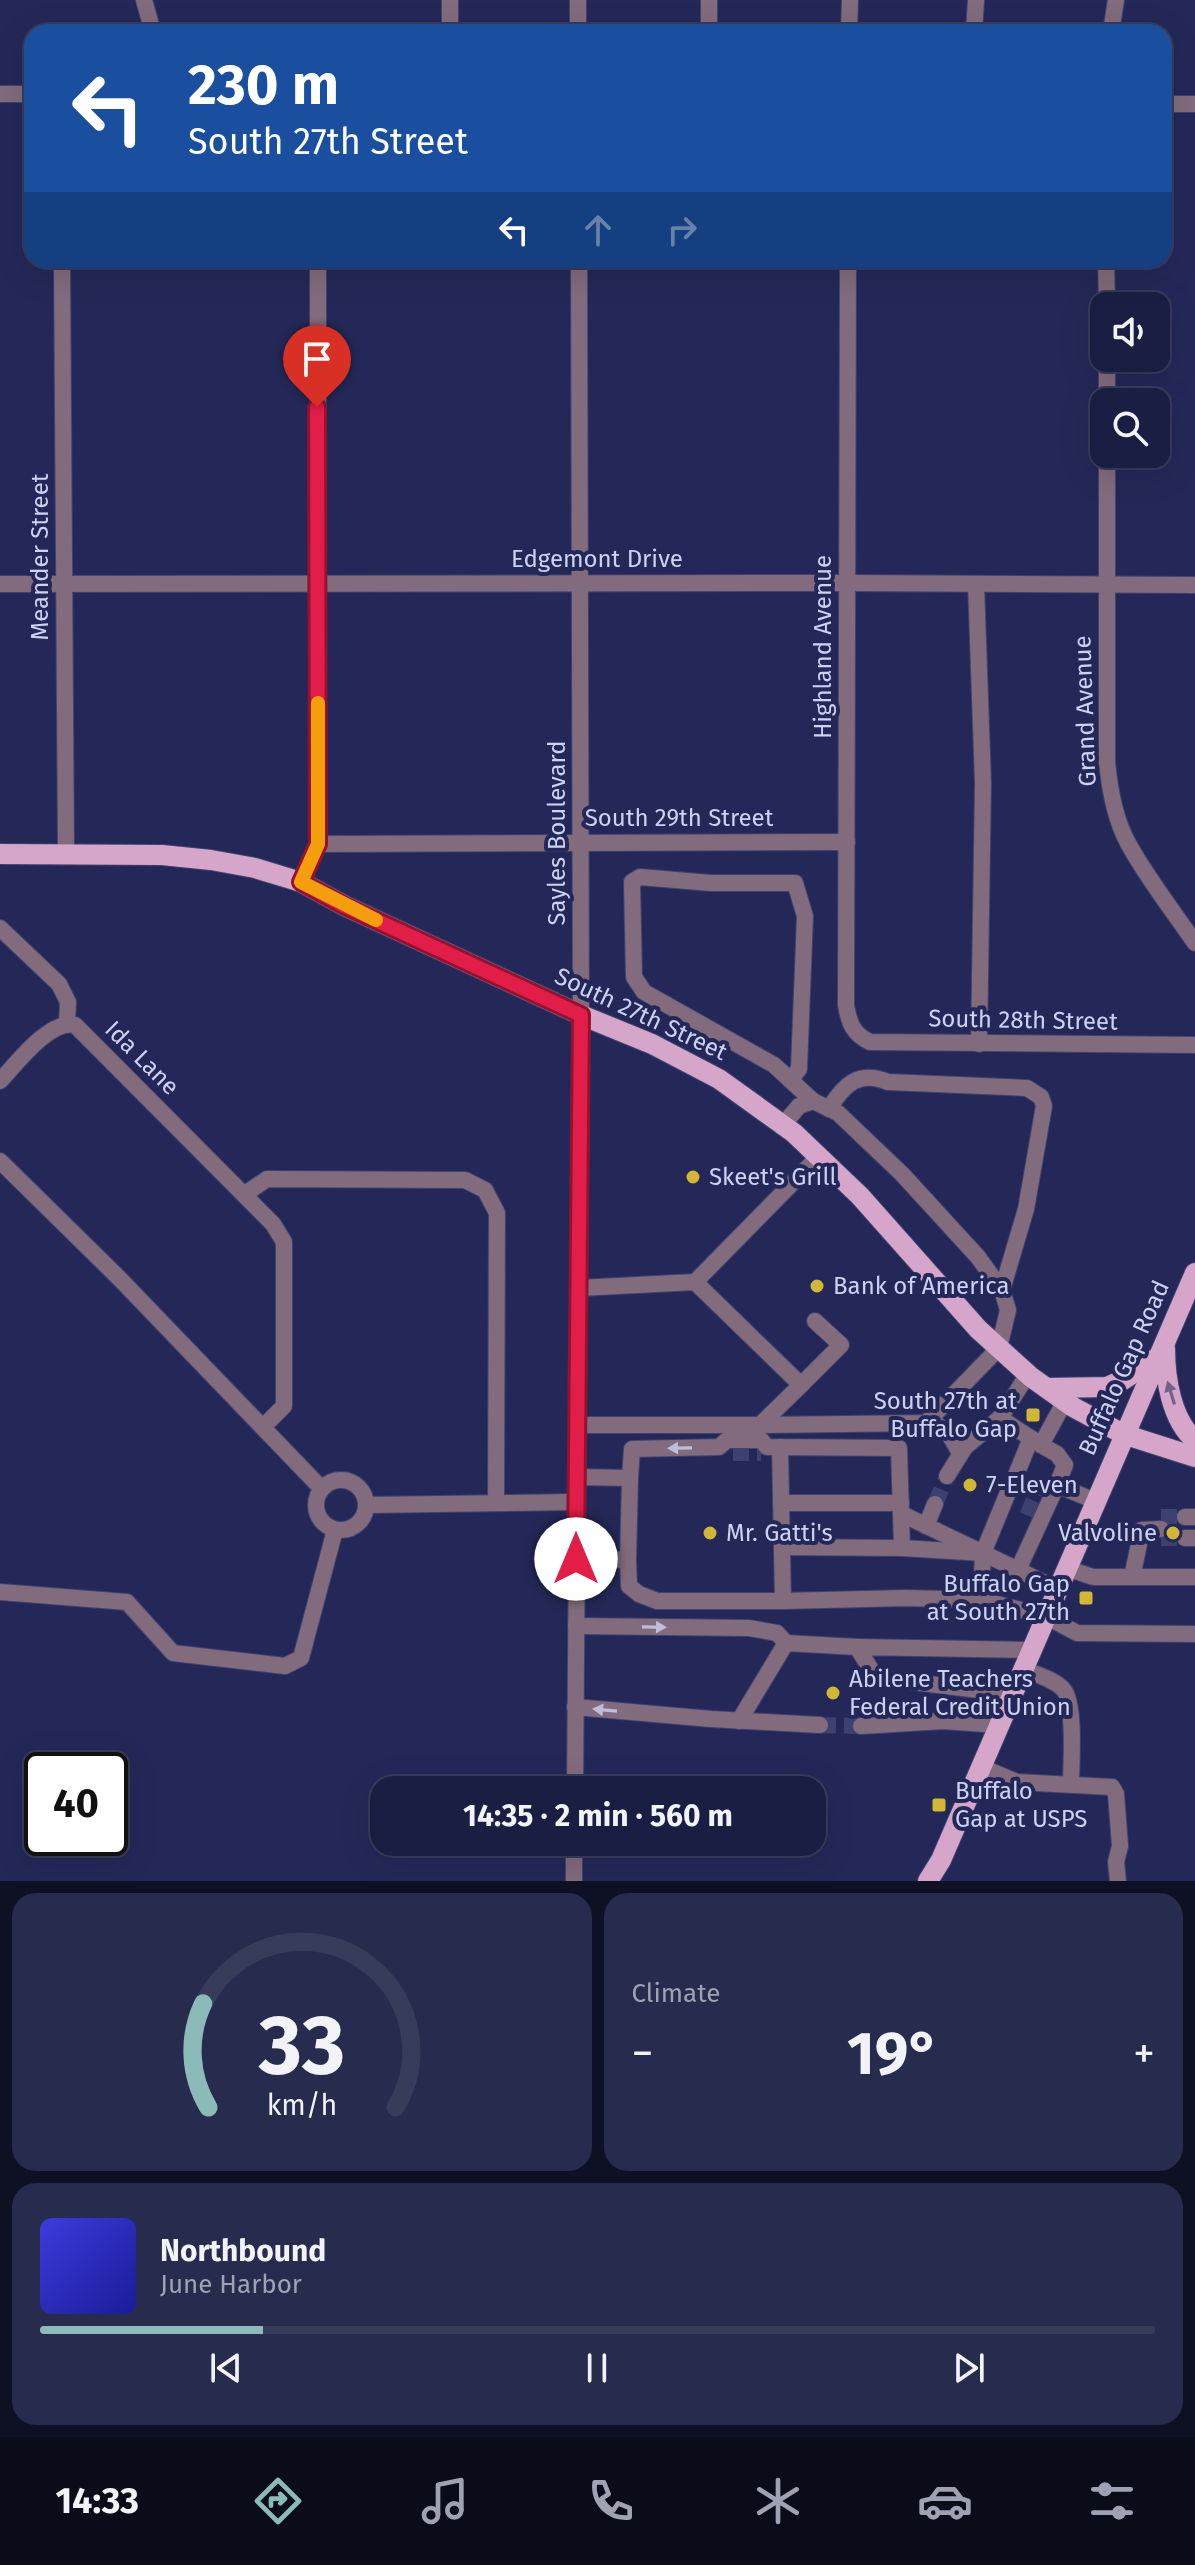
<!DOCTYPE html>
<html lang="en">
<head>
<meta charset="utf-8">
<style>
  :root { --surface:#1a1e42; --page:#272b4d; --text:#f1f3f6; --muted:#9fa2b2; --line:#383c5b; --accent:#8bbbb9 }
  body { margin:0; font-family:"Fira Sans",sans-serif; background:var(--page); color:var(--text); height:100vh; display:flex; flex-direction:column; font-size:30px; white-space:nowrap }
  * { box-sizing:border-box; margin:0 }
  p { font-size:26px; color:var(--muted) }
  .icon { flex:none; width:44px; height:44px; fill:none; stroke:currentColor; stroke-width:2; stroke-linecap:round; stroke-linejoin:round }
  .map { position:relative; height:1881px; overflow:hidden }
  .sheet { display:flex; flex-direction:column; gap:12px; padding:12px; background:#0e1024; flex:1 }
  .sheet>* { flex:none }
  .hud { position:absolute; left:24px; top:24px; width:1148px; height:244px; border-radius:24px; box-shadow:0 8px 32px #0002,0 0 0 2px var(--line); background:#1a4fa0; color:#fff; overflow:hidden }
  .controls { position:absolute; left:1090px; top:292px; display:grid; gap:16px }
  .controls a { display:grid; place-items:center; width:80px; height:80px; border-radius:16px; background:var(--surface); box-shadow:0 8px 32px #0002,0 0 0 2px var(--line); font-size:40px }
  .speed { position:absolute; left:24px; top:1752px; display:flex; gap:16px; font-size:40px; font-weight:700; text-align:center }
  .speed>* { display:grid; place-content:center; width:104px; height:104px; border-radius:50%; background:var(--surface); box-shadow:0 8px 32px #0002,0 0 0 2px var(--line); line-height:1 }
  .speed .limit { border:4px solid #111; border-radius:12px; background:#fff; color:#111 }
  .pin { position:absolute; display:grid; place-items:center; width:68px; height:68px; color:#fff; margin:-82px -34px; border-radius:50% 50% 50% 0; rotate:-45deg; box-shadow:0 0 8px #0007 }
  .pin .icon { rotate:45deg }
  .me { position:absolute; width:88px; margin:-44px; rotate:0deg; stroke-linejoin:round; filter:drop-shadow(0 0 6px #0008) }
  .turn { display:flex; align-items:center; gap:28px; height:168px; padding:0 32px; font-size:36px }
  .turn .icon { width:104px; height:104px; stroke-width:2.5 }
  .turn b { display:block; font-size:56px; line-height:68px }
  .lanes { display:flex; align-items:center; height:76px; padding:0 32px; background:#0003; justify-content:center; gap:40px; direction:ltr }
  .lanes .off { opacity:.35 }
  .big { font-size:60px; font-weight:700; line-height:1.1 }
  .sheet .card { flex:1; display:flex; flex-direction:column; justify-content:center; gap:12px; min-width:0; padding:0 28px; border-radius:24px; background:var(--page) }
  .sheet .dial { align-items:center; gap:0 }
  .dial svg { height:208px; overflow:visible; fill:none; stroke:var(--line); stroke-width:7; stroke-linecap:round; text-anchor:middle }
  .dial text { fill:var(--text); stroke:none }
  .song { display:flex; align-items:center; gap:24px }
  .cover { width:96px; height:96px; border-radius:12px; background:linear-gradient(135deg,hsl(240 70% 55%),hsl(240 70% 35%)) }
  .played { height:8px; border-radius:4px; background:linear-gradient(90deg,var(--accent) 20%,var(--line) 20%) }
  .keys { display:flex; justify-content:space-around; direction:ltr }
  .heat { display:flex; justify-content:space-between; align-items:center; font-size:44px; direction:ltr }
  .sheet .tiles { flex:1; display:grid; gap:12px; grid-template-columns:1fr 1fr }
  .card:last-child { grid-column:span 2 }
  .trip { position:absolute; left:370px; top:1776px; width:456px; height:80px; border-radius:24px; background:var(--surface); box-shadow:0 8px 32px #0002,0 0 0 2px var(--line); font-weight:700; line-height:80px; text-align:center }
  .tab-bar { display:flex; height:128px; justify-content:space-around; align-items:center; background:#0a0c1a; color:var(--muted) }
  .tab-bar .icon { width:56px; height:56px }
  .tab-bar .selected { color:var(--accent) }
  .tab-bar b { font-size:36px; color:var(--text) }
  .map>svg:first-child { display:block }
</style>
</head>
<body>
<div class="map">
<svg width="1195" height="1881" viewBox="0 0 1195 1881">
  <rect width="100%" height="100%" fill="#232858"/>
  <g fill="none" stroke-linecap="round" stroke-linejoin="round">
    <g stroke="#3c426f" stroke-width="16" stroke-dasharray="16 8" stroke-linecap="butt">
      <path d="M733 1453H761"/>
      <path d="M1032 1484 1049 1491"/>
      <path d="M935 1504 947 1476"/>
      <path d="M1023 1505 1040 1512"/>
      <path d="M1161 1517H1185"/>
      <path d="M1161 1538H1185"/>
      <path d="M820 1725 861 1726"/>
    </g>
    <defs>
      <g id="minor">
        <path d="M144 0 153 32"/>
        <path d="M450 0V32"/>
        <path d="M578 0V32"/>
        <path d="M709 0V32"/>
        <path d="M849 32 850 0"/>
        <path d="M974 32 976 0"/>
        <path d="M1111 32 1116 0"/>
        <path d="M0 94H32"/>
        <path d="M1164 104H1195"/>
        <path d="M62 260 66 853"/>
        <path d="M848 260 846 1005C849 1023 853 1034 870 1042L1195 1045"/>
        <path d="M1106 260 1107 306"/>
        <path d="M1107 358V402"/>
        <path d="M1107 454V762C1110 791 1115 820 1129 845 1148 879 1173 911 1195 943"/>
        <path d="M0 584 847 583 1195 585"/>
        <path d="M976 584 983 783 979 1044"/>
        <path d="M318 844 847 842"/>
        <path d="M301 882 318 844V260"/>
        <path d="M0 928 59 984 68 1002 67 1023"/>
        <path d="M790 1080 799 1069 805 916 795 883H711L640 877 632 882 634 977 644 992 774 1065 813 1101"/>
        <path d="M0 1081C17 1063 50 1019 75 1025L273 1224 284 1242V1406L263 1427"/>
        <path d="M829 1109C844 1084 859 1070 888 1082L1027 1088 1041 1097 1044 1106 1026 1209 1002 1290"/>
        <path d="M0 1161 119 1278 321 1488"/>
        <path d="M245 1194 267 1179 465 1180 485 1190 497 1213 496 1503"/>
        <path d="M579 1288 695 1282 818 1157"/>
        <path d="M1028 1374 1000 1418 1041 1445 1065 1401"/>
        <path d="M801 1385 841 1345 815 1321"/>
        <path d="M930 1419 949 1434 960 1453"/>
        <path d="M577 1425H760L801 1385 695 1282"/>
        <path d="M760 1425 926 1423 999 1348 1008 1310 1002 1290 978 1257 902 1174 838 1113 813 1101 799 1106 783 1125"/>
        <path d="M1041 1445 1057 1454 1065 1465 1057 1485"/>
        <path d="M947 1476 965 1447 1000 1418"/>
        <path d="M630 1478 632 1449 719 1447 727 1440H761L767 1447 899 1448 902 1548"/>
        <circle cx="341" cy="1505" r="25"/>
        <path d="M1014 1480 1031 1438"/>
        <path d="M781 1503H901"/>
        <path d="M366 1505 576 1502"/>
        <path d="M902 1514 1018 1570"/>
        <path d="M1185 1517H1195"/>
        <path d="M926 1526 935 1504"/>
        <path d="M1185 1538H1195"/>
        <path d="M782 1547 902 1548 983 1553"/>
        <path d="M576 1559 628 1560 630 1478 576 1477"/>
        <path d="M628 1560 629 1586 639 1594 657 1601H783L780 1447"/>
        <path d="M1066 1568 1093 1577H1195"/>
        <path d="M1132 1577 1142 1530 1161 1529"/>
        <path d="M1057 1589 1018 1570 1057 1485 1095 1501"/>
        <path d="M0 1592 127 1602 173 1653 285 1666 301 1658 335 1530"/>
        <path d="M981 1600 1045 1616 1077 1633 1195 1634"/>
        <path d="M783 1601 906 1598 981 1600 983 1553 1009 1490"/>
        <path d="M576 1626 749 1628 777 1633 786 1643"/>
        <path d="M870 1668 857 1647 1031 1650"/>
        <path d="M1023 1669C1035 1674 1054 1679 1063 1689 1076 1703 1071 1764 1071 1784"/>
        <path d="M888 1679 1012 1694"/>
        <path d="M575 1707 711 1719 820 1725"/>
        <path d="M739 1721 786 1643 857 1647"/>
        <path d="M861 1726 943 1721 999 1725"/>
        <path d="M981 1767 1017 1782 1112 1787 1116 1794 1120 1846 1116 1862 1118 1881"/>
        <path d="M575 1790 581 1015 579 260"/>
        <path d="M574 1881V1842"/>
      </g>
      <g id="major">
        <path d="M0 854 162 855 211 860 255 868 301 882 345 906 581 1015 652 1044 719 1079 794 1133 860 1196 978 1329 1031 1377 1073 1407 1123 1434 1195 1457"/>
        <path d="M1165 1348C1165 1377 1171 1420 1195 1440"/>
        <path d="M1047 1388 1107 1387 1123 1380 1158 1357"/>
        <path d="M928 1881 941 1860 1195 1273"/>
      </g>
    </defs>
    <use href="#minor" stroke="#3e4371" stroke-width="18"/>
    <use href="#major" stroke="#3e4371" stroke-width="22"/>
    <use href="#minor" stroke="#826b7c" stroke-width="16"/>
    <use href="#major" stroke="#d5a6c9" stroke-width="20"/>
  </g>
  <defs><path id="oneway-solid" d="M-6-.8H1V-3.2L6.5 0L1 3.2V.8H-6Z" transform="scale(2)"/></defs>
  <use fill="#73618b" href="#oneway-solid" transform="translate(1171 1393) rotate(-107)"/>
  <g fill="#bdbeda">
    <use href="#oneway-solid" transform="translate(680 1448) rotate(179)"/>
    <use href="#oneway-solid" transform="translate(654 1627) rotate(1)"/>
    <use href="#oneway-solid" transform="translate(605 1710) rotate(-175)"/>
  </g>
  <g fill="none" stroke-linecap="round" stroke-linejoin="round">
    <defs>
      <path id="route" d="M317 407 318 844 301 882 345 906 581 1015 576 1559"/>
    </defs>
    <use href="#route" stroke="#92132f" stroke-width="20"/>
    <use href="#route" stroke="#e11d48" stroke-width="14"/>
    <path stroke="#f59e0b" stroke-width="14" d="M318 703V844L301 882 376 920"/>
  </g>
  <g fill="#d4b635" stroke="#232858" stroke-width="3">
    <circle cx="693" cy="1177" r="8"/>
    <circle cx="817" cy="1286" r="8"/>
    <rect x="1025" y="1407" width="16" height="16" rx="4"/>
    <circle cx="970" cy="1485" r="8"/>
    <circle cx="710" cy="1533" r="8"/>
    <circle cx="1173" cy="1533" r="8"/>
    <rect x="1078" y="1590" width="16" height="16" rx="4"/>
    <circle cx="833" cy="1693" r="8"/>
    <rect x="931" y="1797" width="16" height="16" rx="4"/>
  </g>
  <g text-anchor="middle" dominant-baseline="central" stroke-width="8" stroke-linejoin="round" paint-order="stroke">
    <g font-size="24" fill="#ccd3f2" stroke="#232858">
      <text transform="translate(40 557) rotate(-90)">Meander Street</text>
      <text x="597" y="559">Edgemont Drive</text>
      <text transform="translate(823 647) rotate(-90)">Highland Avenue</text>
      <text transform="translate(1085 711) rotate(-92)">Grand Avenue</text>
      <text x="679" y="818">South 29th Street</text>
      <text transform="translate(557 833) rotate(-90)">Sayles Boulevard</text>
      <text transform="translate(641 1014) rotate(25)">South 27th Street</text>
      <text transform="translate(1023 1020) rotate(1)">South 28th Street</text>
      <text transform="translate(142 1058) rotate(45)">Ida Lane</text>
      <text transform="translate(1124 1368) rotate(-66)">Buffalo Gap Road</text>
    </g>
    <g font-size="24" fill="#ccd3f2" stroke="#232858" text-anchor="start">
      <text x="709" y="1177">Skeet's Grill</text>
      <text x="833" y="1286">Bank of America</text>
      <text x="1017" y="1401" text-anchor="end">South 27th at<tspan x="1017" dy="28">Buffalo Gap</tspan></text>
      <text x="986" y="1485">7-Eleven</text>
      <text x="726" y="1533">Mr. Gatti's</text>
      <text x="1157" y="1533" text-anchor="end">Valvoline</text>
      <text x="1070" y="1584" text-anchor="end">Buffalo Gap<tspan x="1070" dy="28">at South 27th</tspan></text>
      <text x="849" y="1679">Abilene Teachers<tspan x="849" dy="28">Federal Credit Union</tspan></text>
      <text x="955" y="1791">Buffalo<tspan x="955" dy="28">Gap at USPS</tspan></text>
    </g>
  </g>
</svg>
<div class="controls">
<a><svg class="icon" aria-label="sound" viewBox="0 0 24 24"><path d="M4 9h4l5-4v14l-5-4H4zM17 9q2 3 0 6"/></svg></a>
<a><svg class="icon" aria-label="search" viewBox="0 0 24 24"><circle cx="10" cy="10" r="6"/><path d="M15 15l6 6"/></svg></a>
</div>
<div class="speed"><div class="limit">40</div></div>
<div class="pin" style="left:317px;top:407px;background:#d93025"><svg class="icon" aria-label="arrive" viewBox="0 0 24 24"><path d="M6 21V4h12l-3 4 3 4H6"/></svg></div>
<svg class="me" style="left:576px;top:1559px" viewBox="-20 -20 40 40"><circle r="19" fill="#fff"/><path d="M0-13L10 11 0 6-10 11z" fill="#e11d48"/></svg>
<div class="trip">14:35 · 2 min · 560 m</div>
<div class="hud">
<div class="turn"><svg class="icon" aria-label="left" viewBox="0 0 24 24"><path d="M17 20v-9H6M10 6l-5 5 5 5"/></svg><div><b>230 m</b>South 27th Street</div></div>
<div class="lanes"><svg class="icon" aria-label="left" viewBox="0 0 24 24"><path d="M17 20v-9H6M10 6l-5 5 5 5"/></svg><svg class="icon off" aria-label="ahead" viewBox="0 0 24 24"><path d="M12 20V5M6 11l6-6 6 6"/></svg><svg class="icon off" aria-label="right" viewBox="0 0 24 24"><path d="M7 20v-9h11M14 6l5 5-5 5"/></svg></div>
</div>
</div>
<section class="sheet">
<div class="tiles">
<div class="card dial"><svg viewBox="0 0 100 80">
<path d="M14 69A42 42 0 1 1 86 69"/>
<path d="M14 69A42 42 0 0 1 12 29" stroke="#8bbbb9"/>
<text x="50" y="56" font-size="32" font-weight="700">33</text>
<text x="50" y="72" font-size="11">km/h</text>
</svg></div>
<div class="card"><p>Climate</p>
<div class="heat"><a>−</a><b class="big">19°</b><a>+</a></div>
</div>
<div class="card">
<div class="song"><i class="cover"></i><div><b>Northbound</b><p>June Harbor</p></div></div>
<div class="played"></div>
<div class="keys"><svg class="icon" aria-label="previous" viewBox="0 0 24 24"><path d="M18 5L8 12l10 7zM5 5v14"/></svg><svg class="icon" aria-label="pause" viewBox="0 0 24 24"><path d="M8 5v14M16 5v14"/></svg><svg class="icon" aria-label="next" viewBox="0 0 24 24"><path d="M6 5l10 7-10 7zM19 5v14"/></svg></div>
</div>
</div>
</section>
<nav class="tab-bar">
<b>14:33</b>
<svg class="icon selected" aria-label="directions" viewBox="0 0 24 24"><path d="M12 3l9 9-9 9-9-9zM9 14v-3h6M13 9l2 2-2 2"/></svg>
<svg class="icon" aria-label="music" viewBox="0 0 24 24"><path d="M9 18V5l10-2v13"/><circle cx="6" cy="18" r="3"/><circle cx="16" cy="16" r="3"/></svg>
<svg class="icon" aria-label="phone" viewBox="0 0 24 24"><path d="M5 4h4l2 5-3 2q2 4 5 5l2-3 5 2v4C11 20 4 13 5 4z"/></svg>
<svg class="icon" aria-label="climate" viewBox="0 0 24 24"><path d="M12 3v18M4 7l16 10M4 17L20 7"/></svg>
<svg class="icon" aria-label="car" viewBox="0 0 24 24"><path d="M5 17H2v-5l4-1 3-4h7l3 4 3 1v5h-3M9 17h6M6 11h13"/><circle cx="7" cy="17" r="2"/><circle cx="17" cy="17" r="2"/></svg>
<svg class="icon" aria-label="filters" viewBox="0 0 24 24"><path d="M4 7h16M4 17h16"/><circle cx="9" cy="7" r="2"/><circle cx="15" cy="17" r="2"/></svg>
</nav>
</body>
</html>
